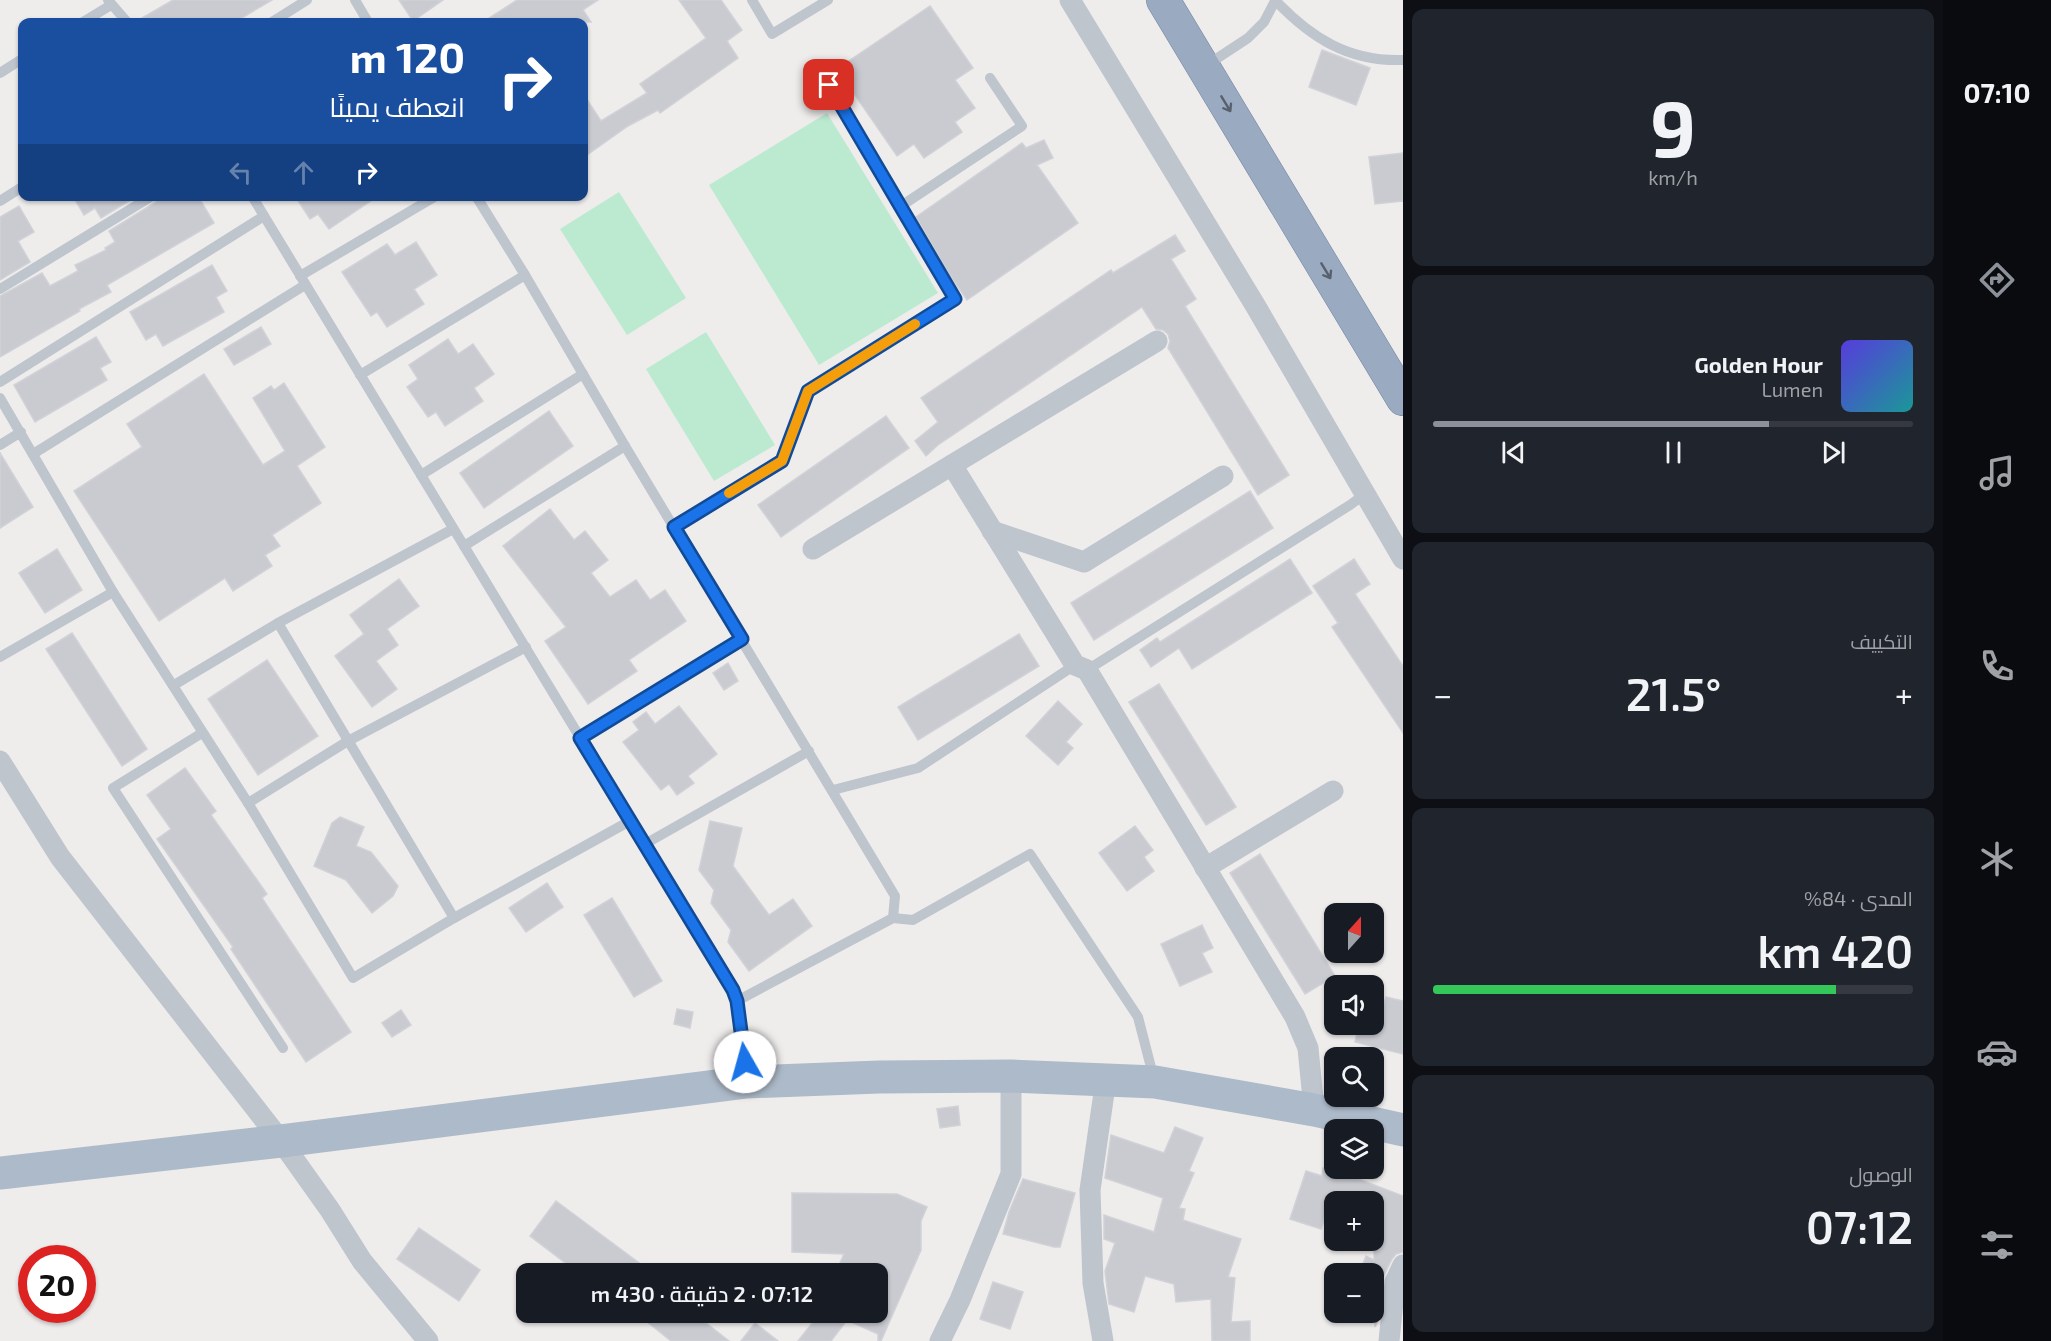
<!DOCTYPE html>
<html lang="ar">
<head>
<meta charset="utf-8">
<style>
  :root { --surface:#171b24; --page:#20242c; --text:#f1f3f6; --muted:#9ea1a6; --line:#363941; --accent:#8c9099 }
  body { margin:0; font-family:"Exo 2",Cairo,sans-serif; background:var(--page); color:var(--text); direction:rtl; height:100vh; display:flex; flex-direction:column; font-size:22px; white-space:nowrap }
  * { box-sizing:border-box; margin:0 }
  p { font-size:20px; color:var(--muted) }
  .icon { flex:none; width:33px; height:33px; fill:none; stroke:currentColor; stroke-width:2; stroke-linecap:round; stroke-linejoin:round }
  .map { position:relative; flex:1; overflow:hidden; direction:ltr }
  .details { display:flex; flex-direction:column; gap:9px; padding:9px; background:#0d0f14; width:540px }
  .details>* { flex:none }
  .guide { position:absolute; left:18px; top:18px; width:570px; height:183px; border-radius:12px; box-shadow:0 2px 4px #0004; direction:rtl; background:#1a4fa0; color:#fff; overflow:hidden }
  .needle { width:39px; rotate:21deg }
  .tools { position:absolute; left:1324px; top:903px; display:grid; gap:12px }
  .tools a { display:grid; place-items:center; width:60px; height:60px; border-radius:12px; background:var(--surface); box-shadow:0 2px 4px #0004; font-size:30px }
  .speed { position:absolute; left:18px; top:1245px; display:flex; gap:12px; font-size:30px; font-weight:700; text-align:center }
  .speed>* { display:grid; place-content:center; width:78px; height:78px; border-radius:50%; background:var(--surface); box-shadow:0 2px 4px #0004; line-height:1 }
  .speed .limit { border:9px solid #d22; background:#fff; color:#111 }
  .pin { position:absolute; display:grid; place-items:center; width:51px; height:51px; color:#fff; margin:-26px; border-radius:12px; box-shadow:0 3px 9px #0006 }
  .me { position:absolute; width:66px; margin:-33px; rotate:353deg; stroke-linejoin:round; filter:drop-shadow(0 0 4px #0008) }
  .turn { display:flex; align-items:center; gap:21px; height:126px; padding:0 24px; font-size:27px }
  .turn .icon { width:78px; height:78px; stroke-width:2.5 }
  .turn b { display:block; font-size:42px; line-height:51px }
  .lanes { display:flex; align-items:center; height:57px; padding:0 24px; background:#0003; justify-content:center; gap:30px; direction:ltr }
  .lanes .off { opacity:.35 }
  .big { font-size:45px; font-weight:600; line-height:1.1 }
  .details .widget { flex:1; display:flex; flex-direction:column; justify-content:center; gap:9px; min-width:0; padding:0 21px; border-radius:12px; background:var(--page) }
  .details .dial { align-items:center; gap:0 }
  .dial b { font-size:78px; line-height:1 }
  .song { display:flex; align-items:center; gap:18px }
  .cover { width:72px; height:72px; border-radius:9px; background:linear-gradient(135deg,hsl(250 70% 55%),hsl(180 70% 35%)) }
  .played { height:6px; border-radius:3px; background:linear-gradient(90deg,var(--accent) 70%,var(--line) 70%) }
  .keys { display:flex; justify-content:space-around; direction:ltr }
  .heat { display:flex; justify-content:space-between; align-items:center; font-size:33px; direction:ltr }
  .charge { height:9px; border-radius:4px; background:linear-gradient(90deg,#34c759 84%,var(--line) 0) }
  .trip { position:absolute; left:516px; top:1263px; width:372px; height:60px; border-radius:12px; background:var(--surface); box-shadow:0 2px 4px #0004; font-weight:600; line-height:60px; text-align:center; direction:rtl }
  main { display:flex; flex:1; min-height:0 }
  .dock { display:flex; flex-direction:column; width:108px; justify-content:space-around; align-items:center; background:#090b0e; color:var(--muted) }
  .dock .icon { width:42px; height:42px }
  .dock .selected { color:var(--accent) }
  .dock b { font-size:27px; color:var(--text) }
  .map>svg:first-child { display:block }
</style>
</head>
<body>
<main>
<nav class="dock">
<b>07:10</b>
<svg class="icon selected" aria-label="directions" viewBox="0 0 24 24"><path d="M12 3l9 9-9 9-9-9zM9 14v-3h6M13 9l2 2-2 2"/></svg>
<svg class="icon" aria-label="music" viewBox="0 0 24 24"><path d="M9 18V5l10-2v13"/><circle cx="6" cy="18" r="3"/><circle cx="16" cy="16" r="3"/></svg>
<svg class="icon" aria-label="phone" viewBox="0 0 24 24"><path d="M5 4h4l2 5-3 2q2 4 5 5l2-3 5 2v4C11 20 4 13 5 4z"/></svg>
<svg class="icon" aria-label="climate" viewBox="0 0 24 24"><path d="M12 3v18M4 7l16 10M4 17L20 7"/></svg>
<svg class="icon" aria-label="car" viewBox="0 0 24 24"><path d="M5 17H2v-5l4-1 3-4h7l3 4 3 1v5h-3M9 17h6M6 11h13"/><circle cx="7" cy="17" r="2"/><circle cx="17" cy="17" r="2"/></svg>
<svg class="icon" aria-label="filters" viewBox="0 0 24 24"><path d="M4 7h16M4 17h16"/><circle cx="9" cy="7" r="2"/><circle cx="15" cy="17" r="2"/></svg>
</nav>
<section class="details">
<div class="widget dial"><b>9</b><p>km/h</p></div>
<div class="widget">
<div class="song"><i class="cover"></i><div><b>Golden Hour</b><p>Lumen</p></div></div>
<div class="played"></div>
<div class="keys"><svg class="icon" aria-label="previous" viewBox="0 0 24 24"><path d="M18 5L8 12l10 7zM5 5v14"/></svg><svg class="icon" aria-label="pause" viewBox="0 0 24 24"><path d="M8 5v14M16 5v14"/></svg><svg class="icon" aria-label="next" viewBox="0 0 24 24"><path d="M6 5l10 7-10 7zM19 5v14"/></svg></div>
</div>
<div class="widget"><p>التكييف</p>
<div class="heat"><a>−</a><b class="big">21.5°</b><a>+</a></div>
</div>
<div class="widget"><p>المدى · 84%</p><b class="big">420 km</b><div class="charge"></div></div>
<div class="widget"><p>الوصول</p><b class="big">07:12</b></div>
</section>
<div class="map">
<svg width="1403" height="1341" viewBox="0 0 1403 1341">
  <rect width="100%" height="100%" fill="#efecec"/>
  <g fill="#bcead1">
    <path d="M827 113 938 293 819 365 709 185Z"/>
    <path d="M619 192 686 298 627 335 560 229Z"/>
    <path d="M706 332 775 445 714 481 646 369Z"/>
  </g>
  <g fill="#cacbd1" stroke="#d0d2d7" stroke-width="1.5">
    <path d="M173 0H272L235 22H135Z"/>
    <path d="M399 0H443L413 21Z"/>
    <path d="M517 0H598L583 10 591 22H483Z"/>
    <path d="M679 0H721L742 30 727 41 738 58 660 113 658 110 628 126 584 157V95L601 121 647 93 640 84 706 38Z"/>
    <path d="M930 6 973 68 955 80 975 108 955 122 962 132 924 158 914 144 897 156 837 69Z"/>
    <path d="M1322 50 1370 68 1356 105 1309 87Z"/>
    <path d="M1044 140 1053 158 1037 165 1078 223 967 300 949 274 916 217 1022 143 1026 148Z"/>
    <path d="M1403 153V201L1375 204 1369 157Z"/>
    <path d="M73 196H137L101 218 95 208 84 215Z"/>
    <path d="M159 196H198L214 223 107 285 111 292 79 309 80 311 0 357V296L42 273 50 286 78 271 75 265 106 250 105 248 115 242 109 231 156 202Z"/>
    <path d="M295 196H378L329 229 318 214 310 219Z"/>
    <path d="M19 206 34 232 18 241 30 262 0 280V217Z"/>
    <path d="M1175 235 1185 251 1171 259 1196 299 1185 306 1289 475 1258 495 1168 348 1170 341 1168 334 1163 330 1156 329 1142 307 938 445 926 456 915 441 938 422 921 398 1111 270 1113 273Z"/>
    <path d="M416 242 437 275 414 289 424 304 387 327 377 312 371 316 342 272 387 244 395 255Z"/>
    <path d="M212 265 227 291 216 297 224 312 163 346 156 334 146 340 130 312Z"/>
    <path d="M261 327 271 344 234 365 224 349Z"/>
    <path d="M96 337 111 362 100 368 107 380 35 422 14 385Z"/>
    <path d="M448 339 458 354 473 344 494 374 474 388 483 401 445 426 436 412 428 417 407 387 418 379 409 365Z"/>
    <path d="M204 374 263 465 285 451 253 398 271 386 274 390 284 383 325 447 297 466 321 503 272 535 280 546 265 555 272 566 233 591 225 578 159 621 74 491 142 447 127 424Z"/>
    <path d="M549 411 573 446 484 508 460 473Z"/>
    <path d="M886 416 909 448 781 537 758 505Z"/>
    <path d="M0 453 33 507 0 528Z"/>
    <path d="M1250 491 1273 528 1094 640 1071 603Z"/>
    <path d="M550 509 574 540 585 531 608 560 591 573 610 597 636 580 650 600 665 590 686 621 629 660 637 671 588 704 545 641 566 627 503 546Z"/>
    <path d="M57 549 82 590 45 613 19 573Z"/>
    <path d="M1290 559 1312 593 1192 669 1179 648 1151 667 1140 650 1157 638 1160 642Z"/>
    <path d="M1354 559 1370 584 1355 594 1403 666V733L1332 627 1338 623 1313 586Z"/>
    <path d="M399 579 419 606 387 629 398 645 376 661 397 689 372 707 335 656 364 634 350 615Z"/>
    <path d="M72 633 147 749 122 766 46 649Z"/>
    <path d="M1019 634 1039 666 918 740 898 707Z"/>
    <path d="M267 660 318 736 258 775 208 699Z"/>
    <path d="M728 663 738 681 724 690 713 673Z"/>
    <path d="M1159 684 1236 807 1206 825 1129 702Z"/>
    <path d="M1058 701 1082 724 1066 742 1073 748 1058 765 1026 736Z"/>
    <path d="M679 706 717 754 688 776 694 783 677 795 669 784 661 790 623 742 639 730 633 722 646 712 655 724Z"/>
    <path d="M185 768 216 811 211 815 267 894 262 898 351 1032 306 1062 231 949 233 947 157 839 171 829 147 795Z"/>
    <path d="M340 817 364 827 356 846 371 852 398 886 393 896 372 913 346 880 314 866 332 823Z"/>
    <path d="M710 821 742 828 733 866 769 915 793 899 812 926 749 971 728 942 731 930 711 903 714 890 699 870Z"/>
    <path d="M1135 826 1153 850 1144 857 1154 871 1127 891 1099 853Z"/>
    <path d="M1260 854 1335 976 1305 994 1230 873Z"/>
    <path d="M547 883 563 907 526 932 509 908Z"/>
    <path d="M612 898 662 981 634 997 584 915Z"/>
    <path d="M1202 925 1213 948 1202 953 1212 972 1180 986 1161 944Z"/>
    <path d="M1386 997 1403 1001V1054L1355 1042 1359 1024H1374V1009L1382 1011Z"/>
    <path d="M677 1009 693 1012 690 1028 674 1024Z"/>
    <path d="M401 1010 411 1025 392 1037 382 1023Z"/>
    <path d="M958 1106 960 1125 940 1128 937 1109Z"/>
    <path d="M1175 1127 1203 1138 1189 1171 1194 1173 1179 1208 1185 1209 1183 1220 1241 1239 1228 1277 1235 1278 1231 1322 1250 1321V1341H1212L1211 1299 1176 1302 1174 1284 1145 1276 1134 1312 1109 1304 1105 1271 1115 1243 1104 1239V1215L1154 1232 1163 1198 1105 1178 1111 1135 1164 1153Z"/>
    <path d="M1323 1168H1344L1343 1173 1403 1196V1252L1396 1254 1392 1259 1383 1277 1379 1317 1375 1327 1374 1274H1359L1366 1256 1374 1260V1202H1330L1321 1229 1290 1219 1306 1171 1322 1176Z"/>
    <path d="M1023 1179 1075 1193 1060 1247H1054L1003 1234 1009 1212Z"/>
    <path d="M792 1193 897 1194 927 1207 921 1221V1250L881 1341H878V1334L847 1320 831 1341H798L821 1312H878V1274H835L844 1254 792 1252Z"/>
    <path d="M556 1201 654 1274H580L530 1236Z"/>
    <path d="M419 1228 480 1270 459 1301 397 1259Z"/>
    <path d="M993 1282 1023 1292 1010 1329 980 1319Z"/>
    <path d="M635 1312H692L729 1341H671Z"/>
    <path d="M755 1323 778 1341H741Z"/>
  </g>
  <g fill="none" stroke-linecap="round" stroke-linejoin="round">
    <defs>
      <path id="trunk" d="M1163 0 1403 399"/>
    </defs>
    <use href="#trunk" stroke="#7286a3" stroke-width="34"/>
    <g stroke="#bec5cd" stroke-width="10">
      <path d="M108 0 127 22"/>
      <path d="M355 0 368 22"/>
      <path d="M752 0 772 34 828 0"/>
      <path d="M1275 0C1311 38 1349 62 1403 60"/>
      <path d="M83 22 111 5"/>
      <path d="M272 22 307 0"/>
      <path d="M1207 65 1248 38 1264 22 1275 1"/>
      <path d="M0 73 22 59"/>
      <path d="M252 196 733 990 737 1001 747 1078"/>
      <path d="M476 196 525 275 625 446 895 896 893 918 737 1001"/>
      <path d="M0 201 22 187"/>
      <path d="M901 206 1022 126 990 78"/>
      <path d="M300 276 436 196"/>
      <path d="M0 289 152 196"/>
      <path d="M360 375 525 275"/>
      <path d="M0 382 264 216"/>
      <path d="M0 398 113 592 248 803 353 978 454 918 630 821"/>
      <path d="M0 445 21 432"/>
      <path d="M33 454 305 285"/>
      <path d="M421 475 583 374"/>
      <path d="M674 527 782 461 808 391 955 299 829 85"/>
      <path d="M464 546 625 446"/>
      <path d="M278 623 454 918"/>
      <path d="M0 657 113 592"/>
      <path d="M1087 670 1350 505 1365 494"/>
      <path d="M174 685 278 623 453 529"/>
      <path d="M202 733 113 788 283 1048"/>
      <path d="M580 738 742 639"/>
      <path d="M833 790 918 768 1075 665"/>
      <path d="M248 803 348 741 526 647"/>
      <path d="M645 844 809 751"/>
      <path d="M893 918 913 920 1030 854 1138 1017 1154 1079"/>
    </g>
    <g stroke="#bec5cd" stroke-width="21">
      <path d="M1070 0 1255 305 1403 559"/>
      <path d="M952 465 1075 665 1087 670 1295 1017 1308 1048 1314 1110"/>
      <path d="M992 531 1084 562 1223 476"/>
      <path d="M813 549 1157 341"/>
      <path d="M0 761 60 857 281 1141 330 1210 362 1261 428 1341"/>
      <path d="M1205 868 1333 791"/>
      <path d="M940 1341 960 1300 1011 1174V1076"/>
      <path d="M1103 1341 1093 1283 1090 1190 1106 1079"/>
      <path d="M1389 1341 1395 1282 1403 1265"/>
    </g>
    <path stroke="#adbac9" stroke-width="33" d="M0 1173 281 1141 747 1082 879 1077 1011 1076 1155 1082 1314 1110 1403 1130"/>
    <use href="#trunk" stroke="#9aaac0" stroke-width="33"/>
  </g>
  <defs><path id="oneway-shaft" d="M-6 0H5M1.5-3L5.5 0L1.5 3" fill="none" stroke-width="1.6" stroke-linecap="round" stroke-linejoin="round" transform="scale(1.5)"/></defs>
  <g stroke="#57606d">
    <use href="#oneway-shaft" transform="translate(1226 104) rotate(59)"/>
    <use href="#oneway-shaft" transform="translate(1326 271) rotate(59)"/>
  </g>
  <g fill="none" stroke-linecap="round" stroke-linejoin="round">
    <defs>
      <path id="route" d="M745 1062 737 1001 733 990 580 738 742 639 674 527 782 461 808 391 955 299 829 85"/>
    </defs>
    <use href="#route" stroke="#114b97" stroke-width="15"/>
    <use href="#route" stroke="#1a73e8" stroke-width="10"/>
    <path stroke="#f59e0b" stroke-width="10" d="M729 493 782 461 808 391 915 324"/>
  </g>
</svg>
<div class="tools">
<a><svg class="needle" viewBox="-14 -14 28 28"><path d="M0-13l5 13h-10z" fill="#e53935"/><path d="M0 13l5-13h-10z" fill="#9ea1a6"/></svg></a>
<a><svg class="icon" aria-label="sound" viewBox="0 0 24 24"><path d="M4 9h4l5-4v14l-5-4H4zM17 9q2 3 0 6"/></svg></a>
<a><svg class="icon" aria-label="search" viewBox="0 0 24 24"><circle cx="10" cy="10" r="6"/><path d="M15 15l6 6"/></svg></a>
<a><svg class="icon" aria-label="layers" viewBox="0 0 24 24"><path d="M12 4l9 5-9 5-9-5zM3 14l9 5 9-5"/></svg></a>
<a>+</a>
<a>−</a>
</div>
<div class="speed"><div class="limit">20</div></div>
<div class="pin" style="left:829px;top:85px;background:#d93025"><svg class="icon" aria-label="arrive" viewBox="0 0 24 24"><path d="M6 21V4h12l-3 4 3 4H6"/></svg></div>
<svg class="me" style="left:745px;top:1062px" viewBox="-20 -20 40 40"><circle r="19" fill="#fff"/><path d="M0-13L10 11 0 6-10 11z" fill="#1a73e8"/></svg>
<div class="trip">07:12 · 2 دقيقة · 430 m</div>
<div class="guide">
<div class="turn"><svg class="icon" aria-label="right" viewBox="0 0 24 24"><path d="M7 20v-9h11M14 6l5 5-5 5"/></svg><div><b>120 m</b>انعطف يمينًا</div></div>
<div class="lanes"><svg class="icon off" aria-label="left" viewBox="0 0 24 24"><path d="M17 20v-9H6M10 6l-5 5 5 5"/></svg><svg class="icon off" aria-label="ahead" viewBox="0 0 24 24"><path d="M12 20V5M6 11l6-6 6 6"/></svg><svg class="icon" aria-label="right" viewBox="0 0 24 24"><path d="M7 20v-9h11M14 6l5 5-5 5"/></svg></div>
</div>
</div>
</main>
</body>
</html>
